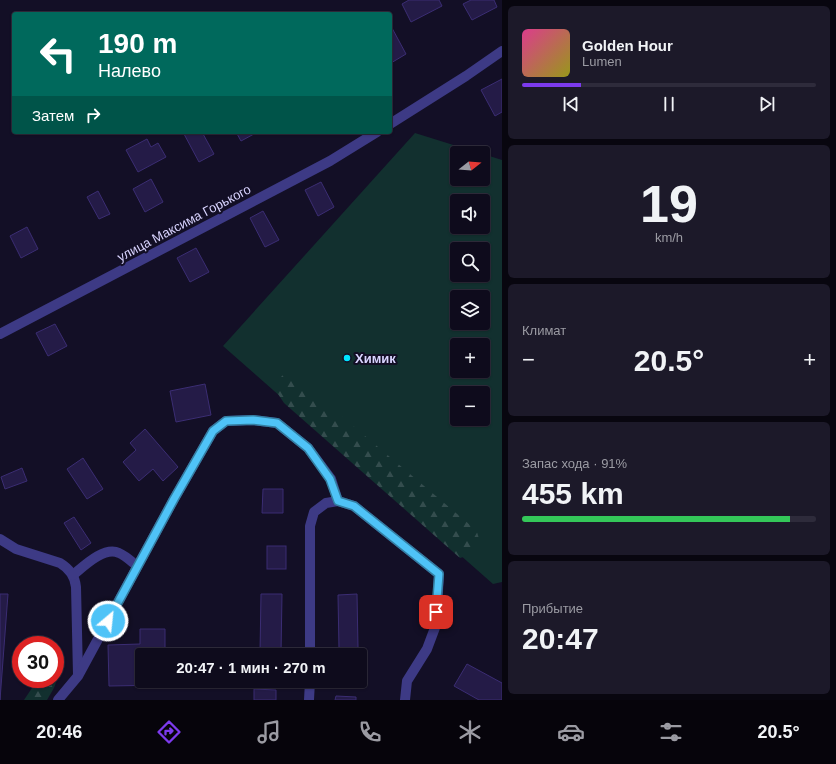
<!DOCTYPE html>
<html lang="ru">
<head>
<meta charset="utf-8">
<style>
  :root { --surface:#0e0b1c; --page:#1c1929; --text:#f1f3f6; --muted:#9b9ba3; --line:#2e2b3b; --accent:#7c3aed }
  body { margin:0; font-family:Helvetica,sans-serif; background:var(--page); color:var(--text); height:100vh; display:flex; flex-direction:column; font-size:15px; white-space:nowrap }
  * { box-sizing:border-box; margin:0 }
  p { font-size:13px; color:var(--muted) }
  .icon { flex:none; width:22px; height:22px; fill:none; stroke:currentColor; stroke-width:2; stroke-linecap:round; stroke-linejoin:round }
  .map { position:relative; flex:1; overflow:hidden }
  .side { display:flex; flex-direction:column; gap:6px; padding:6px; background:#08060f; width:334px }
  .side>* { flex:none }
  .banner { position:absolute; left:12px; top:12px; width:380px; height:122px; border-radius:4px; box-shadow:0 1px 3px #0004,0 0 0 1px var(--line); background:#00695c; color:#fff; overflow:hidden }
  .needle { width:26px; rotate:73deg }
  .fabs { position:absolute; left:450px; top:146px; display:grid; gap:8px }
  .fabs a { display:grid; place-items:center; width:40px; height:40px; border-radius:4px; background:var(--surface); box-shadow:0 1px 3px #0004,0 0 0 1px var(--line); font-size:20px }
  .speed { position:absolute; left:12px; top:636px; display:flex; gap:8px; font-size:20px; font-weight:700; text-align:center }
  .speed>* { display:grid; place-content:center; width:52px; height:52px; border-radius:50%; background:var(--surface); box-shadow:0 1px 3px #0004,0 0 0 1px var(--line); line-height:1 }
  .speed .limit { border:6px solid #d22; background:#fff; color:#111 }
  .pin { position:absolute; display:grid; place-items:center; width:34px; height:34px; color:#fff; margin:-17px; border-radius:8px; box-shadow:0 2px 6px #0006 }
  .me { position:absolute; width:44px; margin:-22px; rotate:28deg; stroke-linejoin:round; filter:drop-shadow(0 0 3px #0008) }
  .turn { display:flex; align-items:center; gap:14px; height:84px; padding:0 20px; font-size:18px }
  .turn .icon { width:52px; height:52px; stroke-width:2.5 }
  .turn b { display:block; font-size:28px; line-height:34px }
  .then { display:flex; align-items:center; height:38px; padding:0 20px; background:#0003; gap:8px; font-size:15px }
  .big { font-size:30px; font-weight:600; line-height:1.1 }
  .side .card { flex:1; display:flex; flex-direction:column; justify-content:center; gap:6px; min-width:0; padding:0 14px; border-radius:6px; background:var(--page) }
  .side .dial { align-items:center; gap:0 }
  .dial b { font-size:52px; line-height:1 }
  .song { display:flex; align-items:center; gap:12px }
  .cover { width:48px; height:48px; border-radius:6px; background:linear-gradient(135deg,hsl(330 70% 55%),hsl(60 70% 35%)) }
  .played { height:4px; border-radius:2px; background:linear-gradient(90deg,var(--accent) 20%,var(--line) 20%) }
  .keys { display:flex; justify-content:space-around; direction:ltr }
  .heat { display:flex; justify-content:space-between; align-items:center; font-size:22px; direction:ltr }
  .charge { height:6px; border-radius:3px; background:linear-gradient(90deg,#34c759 91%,var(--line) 0) }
  .trip { position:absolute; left:135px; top:648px; width:232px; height:40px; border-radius:4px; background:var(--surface); box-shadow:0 1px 3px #0004,0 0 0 1px var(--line); font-weight:600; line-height:40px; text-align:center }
  .tabs { display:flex; height:64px; justify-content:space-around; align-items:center; background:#06040b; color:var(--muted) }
  .tabs .icon { width:28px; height:28px }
  .tabs .active { color:var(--accent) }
  .tabs b { font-size:18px; color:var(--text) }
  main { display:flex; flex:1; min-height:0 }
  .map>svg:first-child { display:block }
</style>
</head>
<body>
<main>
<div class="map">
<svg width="502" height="700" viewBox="0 0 502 700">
  <defs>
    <pattern id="forest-firs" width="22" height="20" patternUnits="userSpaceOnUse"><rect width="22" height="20" fill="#12302f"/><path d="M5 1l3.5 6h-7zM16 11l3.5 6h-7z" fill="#344d4e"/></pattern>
  </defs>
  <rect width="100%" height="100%" fill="#130f26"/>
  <path fill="#12302f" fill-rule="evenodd" d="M415 133 479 153H457V179H483V154L502 160V582L493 584 223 346ZM457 201H483V227H457ZM457 249H483V275H457ZM457 297H483V323H457ZM457 345H483V371H457ZM457 393H483V419H457Z"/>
  <g fill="url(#forest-firs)">
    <path d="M283 375 292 376 299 380 476 530C480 539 480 544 476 553L460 558 284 403 274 388 277 381Z"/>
    <path d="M55 671C60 681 52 691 47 700H24L38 679H55Z"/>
  </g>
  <g fill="#241b47" stroke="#3b2d73">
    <path d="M409 0H439L442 6 411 22 402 4Z"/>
    <path d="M471 0H494L497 7 472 20 463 4Z"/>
    <path d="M392 28 406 54 391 63 390 29Z"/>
    <path d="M502 79V112L495 116 481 90Z"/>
    <path d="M187 132H202L214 154 199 162 184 134Z"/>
    <path d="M236 132H253L254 134 241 141Z"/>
    <path d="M147 139 151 147 158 143 166 157 138 172 126 150Z"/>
    <path d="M151 179 163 202 145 212 133 189Z"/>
    <path d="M321 182 334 207 318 216 305 190Z"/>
    <path d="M98 191 110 214 99 219 87 197Z"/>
    <path d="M263 211 279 240 265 247 250 218Z"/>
    <path d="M27 227 38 249 21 258 10 236Z"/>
    <path d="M196 248 209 272 190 282 177 258Z"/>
    <path d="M55 324 67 346 48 356 36 333Z"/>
    <path d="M205 384 211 415 176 422 170 391Z"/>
    <path d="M145 429 178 467 163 481 153 469 139 481 123 462 136 450 130 443Z"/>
    <path d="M83 458 103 489 87 499 67 469Z"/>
    <path d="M22 468 27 481 5 489 1 477Z"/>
    <path d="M263 489H283V513H262Z"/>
    <path d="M74 517 91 543 81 550 64 523Z"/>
    <rect x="267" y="546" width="19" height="23"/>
    <path d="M0 594H8L0 700Z"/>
    <path d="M261 594H282L281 653H260Z"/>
    <path d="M357 594 358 648 339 649 338 595Z"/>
    <path d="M140 629H165V655H142V681H166V685L109 686 108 645 140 644Z"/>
    <path d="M467 664 502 683V700H479L454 686Z"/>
    <path d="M254 689 276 690V700H254Z"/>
    <path d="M336 696 356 697V700H335Z"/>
  </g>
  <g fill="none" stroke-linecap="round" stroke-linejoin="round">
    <g stroke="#3d3a85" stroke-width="10">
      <path d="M390 124 466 76 502 51"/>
      <path d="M0 334 330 161 377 132"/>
      <path d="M0 539 16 549 60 563C70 569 75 576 76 587L78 675"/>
      <path d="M73 575C84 566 104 546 119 553 126 556 132 562 137 566"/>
      <path d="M310 655V526L314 512 326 503 338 501 354 506 439 574 436 625 427 649 407 681 405 700"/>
      <path d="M58 700 78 676 174 499 213 431 226 421 253 420 277 423 308 448 331 479 338 501"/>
      <path d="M309 700 310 681"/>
    </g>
  </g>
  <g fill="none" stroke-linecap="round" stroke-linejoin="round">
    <defs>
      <path id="route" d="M108 621 174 499 213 431 226 421 253 420 277 423 308 448 330 479 338 501 354 506 439 574 436 612"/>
    </defs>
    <use href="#route" stroke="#337fa1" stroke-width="10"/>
    <use href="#route" stroke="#4fc3f7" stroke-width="7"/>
  </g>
  <circle fill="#00e5ff" stroke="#130f26" stroke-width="1.5" cx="347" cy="358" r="4"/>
  <g text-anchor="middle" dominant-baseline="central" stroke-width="4" stroke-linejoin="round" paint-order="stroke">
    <g font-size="13" fill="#d9d4ff" stroke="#130f26">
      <text transform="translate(184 223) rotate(-28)">улица Максима Горького</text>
    </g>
    <g font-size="13" font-weight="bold" fill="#d9d4ff" stroke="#130f26" text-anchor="start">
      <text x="355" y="358">Химик</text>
    </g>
  </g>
</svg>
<div class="fabs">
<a><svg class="needle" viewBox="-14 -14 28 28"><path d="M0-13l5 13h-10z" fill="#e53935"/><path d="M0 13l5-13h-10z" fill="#9b9ba3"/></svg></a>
<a><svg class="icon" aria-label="sound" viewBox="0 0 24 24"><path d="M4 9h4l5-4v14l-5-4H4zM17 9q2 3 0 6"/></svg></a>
<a><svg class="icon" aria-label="search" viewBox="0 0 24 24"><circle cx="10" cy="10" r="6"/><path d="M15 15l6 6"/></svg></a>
<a><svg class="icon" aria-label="layers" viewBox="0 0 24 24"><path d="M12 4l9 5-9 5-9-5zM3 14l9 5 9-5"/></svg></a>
<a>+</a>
<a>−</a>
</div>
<div class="speed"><div class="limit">30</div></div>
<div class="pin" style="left:436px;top:612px;background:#d93025"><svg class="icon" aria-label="arrive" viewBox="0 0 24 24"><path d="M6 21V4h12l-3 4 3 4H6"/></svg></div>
<svg class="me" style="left:108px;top:621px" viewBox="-20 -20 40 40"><circle r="17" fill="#4fc3f7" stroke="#fff" stroke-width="3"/><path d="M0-11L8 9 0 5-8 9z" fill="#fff"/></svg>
<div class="trip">20:47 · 1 мин · 270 m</div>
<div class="banner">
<div class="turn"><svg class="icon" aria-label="left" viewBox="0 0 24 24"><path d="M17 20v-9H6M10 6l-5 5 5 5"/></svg><div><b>190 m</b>Налево</div></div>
<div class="then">Затем<svg class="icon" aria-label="right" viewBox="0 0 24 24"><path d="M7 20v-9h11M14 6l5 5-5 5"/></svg></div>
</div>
</div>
<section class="side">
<div class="card">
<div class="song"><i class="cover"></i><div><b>Golden Hour</b><p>Lumen</p></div></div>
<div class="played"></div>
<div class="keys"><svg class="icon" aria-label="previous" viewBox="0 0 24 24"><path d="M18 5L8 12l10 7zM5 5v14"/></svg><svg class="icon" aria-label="pause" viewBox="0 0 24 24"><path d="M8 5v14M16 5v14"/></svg><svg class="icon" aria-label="next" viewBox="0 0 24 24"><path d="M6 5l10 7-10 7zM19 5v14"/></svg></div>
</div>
<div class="card dial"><b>19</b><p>km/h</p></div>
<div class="card"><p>Климат</p>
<div class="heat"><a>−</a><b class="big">20.5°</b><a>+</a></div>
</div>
<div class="card"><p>Запас хода · 91%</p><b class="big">455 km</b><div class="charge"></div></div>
<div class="card"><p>Прибытие</p><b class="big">20:47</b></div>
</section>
</main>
<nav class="tabs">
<b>20:46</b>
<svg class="icon active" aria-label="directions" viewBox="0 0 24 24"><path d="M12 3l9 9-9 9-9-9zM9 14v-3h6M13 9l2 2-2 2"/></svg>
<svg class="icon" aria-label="music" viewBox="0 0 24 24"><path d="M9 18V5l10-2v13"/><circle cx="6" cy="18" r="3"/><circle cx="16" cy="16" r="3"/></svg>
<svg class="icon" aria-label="phone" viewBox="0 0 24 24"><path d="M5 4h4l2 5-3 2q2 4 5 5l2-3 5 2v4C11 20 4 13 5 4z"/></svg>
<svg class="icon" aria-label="climate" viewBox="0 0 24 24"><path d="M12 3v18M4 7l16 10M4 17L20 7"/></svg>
<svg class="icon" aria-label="car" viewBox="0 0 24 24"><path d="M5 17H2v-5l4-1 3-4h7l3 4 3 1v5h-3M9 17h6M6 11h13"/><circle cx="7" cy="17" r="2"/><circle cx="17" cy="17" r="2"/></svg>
<svg class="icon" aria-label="filters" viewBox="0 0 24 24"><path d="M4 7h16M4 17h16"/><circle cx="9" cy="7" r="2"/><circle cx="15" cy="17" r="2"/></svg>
<b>20.5°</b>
</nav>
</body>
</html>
